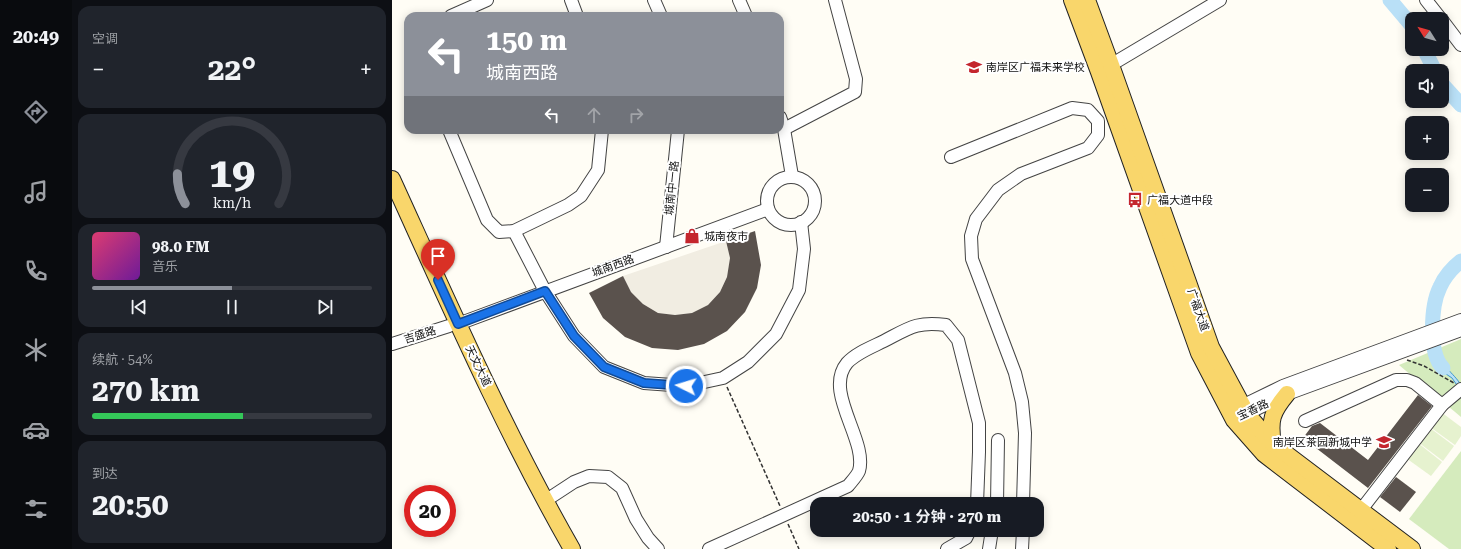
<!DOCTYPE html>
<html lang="zh">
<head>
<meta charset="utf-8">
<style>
  :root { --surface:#171b24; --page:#20242c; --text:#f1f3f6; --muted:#9ea1a6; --line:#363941; --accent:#8c9099 }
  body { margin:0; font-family:"Roboto Serif","Noto Sans SC",serif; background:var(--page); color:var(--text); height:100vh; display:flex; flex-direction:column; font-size:15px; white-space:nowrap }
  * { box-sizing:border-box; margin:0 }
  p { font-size:13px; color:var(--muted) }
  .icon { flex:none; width:22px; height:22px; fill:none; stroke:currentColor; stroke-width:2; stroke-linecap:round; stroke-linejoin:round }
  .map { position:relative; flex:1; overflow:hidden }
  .sheet { display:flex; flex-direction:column; gap:6px; padding:6px; background:#0d0f14; width:320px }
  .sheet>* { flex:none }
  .banner { position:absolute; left:12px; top:12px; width:380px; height:122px; border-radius:12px; box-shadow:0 2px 10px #0003; background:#8c9099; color:#fff; overflow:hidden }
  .needle { width:26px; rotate:307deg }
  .controls { position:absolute; left:1013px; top:12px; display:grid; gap:8px }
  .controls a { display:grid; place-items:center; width:44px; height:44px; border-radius:8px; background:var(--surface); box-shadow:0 2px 10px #0003; font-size:20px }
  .speed { position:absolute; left:12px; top:485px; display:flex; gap:8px; font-size:20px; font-weight:700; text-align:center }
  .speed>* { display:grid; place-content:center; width:52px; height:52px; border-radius:50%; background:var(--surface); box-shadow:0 2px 10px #0003; line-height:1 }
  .speed .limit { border:6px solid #d22; background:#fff; color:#111 }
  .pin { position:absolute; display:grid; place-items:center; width:34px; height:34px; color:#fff; margin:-41px -17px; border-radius:50% 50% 50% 0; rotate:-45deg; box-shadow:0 0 4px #0007 }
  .pin .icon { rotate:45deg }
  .me { position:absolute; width:44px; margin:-22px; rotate:275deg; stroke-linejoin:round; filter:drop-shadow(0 0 3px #0008) }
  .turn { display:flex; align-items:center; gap:14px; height:84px; padding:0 16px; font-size:18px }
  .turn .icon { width:52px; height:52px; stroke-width:2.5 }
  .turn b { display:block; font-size:28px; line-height:34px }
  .lanes { display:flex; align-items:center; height:38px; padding:0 16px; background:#0003; justify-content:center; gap:20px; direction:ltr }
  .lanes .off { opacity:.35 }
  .big { font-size:30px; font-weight:700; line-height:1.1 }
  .sheet .tile { flex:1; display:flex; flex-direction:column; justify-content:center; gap:6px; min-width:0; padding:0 14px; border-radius:12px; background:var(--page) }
  .sheet .dial { align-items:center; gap:0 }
  .dial svg { height:104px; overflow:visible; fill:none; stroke:var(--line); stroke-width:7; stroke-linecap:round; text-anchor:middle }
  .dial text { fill:var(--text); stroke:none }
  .song { display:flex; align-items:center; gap:12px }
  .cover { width:48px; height:48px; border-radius:6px; background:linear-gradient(135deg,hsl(340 70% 55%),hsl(280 70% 35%)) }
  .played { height:4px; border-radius:2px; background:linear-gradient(90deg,var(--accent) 50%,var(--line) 50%) }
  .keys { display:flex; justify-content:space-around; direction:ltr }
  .heat { display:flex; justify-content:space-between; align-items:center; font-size:22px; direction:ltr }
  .charge { height:6px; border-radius:3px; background:linear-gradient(90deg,#34c759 54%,var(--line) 0) }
  .trip { position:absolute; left:418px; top:497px; width:234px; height:40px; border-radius:12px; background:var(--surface); box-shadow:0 2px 10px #0003; font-weight:700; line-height:40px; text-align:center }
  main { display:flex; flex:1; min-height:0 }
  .dock { display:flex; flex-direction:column; width:72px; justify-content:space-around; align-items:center; background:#090b0e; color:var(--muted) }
  .dock .icon { width:28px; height:28px }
  .dock .active { color:var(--accent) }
  .dock b { font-size:18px; color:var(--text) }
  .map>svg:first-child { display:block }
</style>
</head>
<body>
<main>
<nav class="dock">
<b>20:49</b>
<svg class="icon active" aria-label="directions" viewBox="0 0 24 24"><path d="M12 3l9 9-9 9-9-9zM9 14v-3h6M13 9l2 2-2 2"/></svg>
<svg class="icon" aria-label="music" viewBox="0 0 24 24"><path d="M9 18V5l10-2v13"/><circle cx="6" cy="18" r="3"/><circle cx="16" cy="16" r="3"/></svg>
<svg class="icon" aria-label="phone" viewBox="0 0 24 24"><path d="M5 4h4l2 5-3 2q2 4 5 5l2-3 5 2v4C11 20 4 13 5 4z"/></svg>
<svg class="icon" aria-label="climate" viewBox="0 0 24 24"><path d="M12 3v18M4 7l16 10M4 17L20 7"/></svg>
<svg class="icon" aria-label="car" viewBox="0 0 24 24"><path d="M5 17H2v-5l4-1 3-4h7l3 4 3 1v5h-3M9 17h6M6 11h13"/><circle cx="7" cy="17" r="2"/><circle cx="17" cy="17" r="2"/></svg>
<svg class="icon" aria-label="filters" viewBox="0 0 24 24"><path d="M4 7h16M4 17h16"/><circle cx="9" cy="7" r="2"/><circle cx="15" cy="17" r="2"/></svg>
</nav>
<section class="sheet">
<div class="tile"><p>空调</p>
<div class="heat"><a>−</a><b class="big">22°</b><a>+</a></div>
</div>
<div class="tile dial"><svg viewBox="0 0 100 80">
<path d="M14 69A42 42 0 1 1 86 69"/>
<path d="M14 69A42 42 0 0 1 8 46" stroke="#8c9099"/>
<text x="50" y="56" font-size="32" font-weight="700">19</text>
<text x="50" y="72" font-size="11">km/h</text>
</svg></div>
<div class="tile">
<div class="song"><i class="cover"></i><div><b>98.0 FM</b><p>音乐</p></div></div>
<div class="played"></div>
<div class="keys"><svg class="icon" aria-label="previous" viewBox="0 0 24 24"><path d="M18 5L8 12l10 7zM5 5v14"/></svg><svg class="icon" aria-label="pause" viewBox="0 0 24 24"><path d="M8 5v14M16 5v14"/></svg><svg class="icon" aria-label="next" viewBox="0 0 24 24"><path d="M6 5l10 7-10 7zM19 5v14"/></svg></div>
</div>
<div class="tile"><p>续航 · 54%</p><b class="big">270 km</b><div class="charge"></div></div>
<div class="tile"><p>到达</p><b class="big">20:50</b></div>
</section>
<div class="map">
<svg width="1069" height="549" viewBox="0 0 1069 549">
  <rect width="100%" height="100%" fill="#fffdf5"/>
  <g fill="#d5ebbd">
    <path d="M1069 339V417L1007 365Z"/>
    <path d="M1069 451V549H1057L1017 519Z"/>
  </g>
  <g fill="#e6f2cf">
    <path d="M1049 412 1069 427V436L1063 445 1038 427Z"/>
    <path d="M1038 428 1062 446 1051 461 1026 442Z"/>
    <path d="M1026 443 1050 462 1039 476 1014 458Z"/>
  </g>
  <path fill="#f1ede2" d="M334 241 338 258 335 277 328 292 316 305 300 313 283 315 266 313 251 304 239 292 231 276Z"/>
  <path fill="#b9e0f7" stroke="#3f96cf" d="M1047 348C1044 361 1060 372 1067 382L1069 385V391L1060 378 1048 370 1038 352Z"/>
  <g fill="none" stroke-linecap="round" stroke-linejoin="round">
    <g stroke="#b9e0f7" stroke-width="15">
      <path d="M998 0 1020 26"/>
      <path d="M1032 49 1043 71"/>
      <path d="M1050 84 1069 105"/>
      <path d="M1051 368C1036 353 1039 305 1048 287 1053 276 1060 268 1069 261"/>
    </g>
  </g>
  <g fill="#5a524d">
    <path d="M363 231 369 265 365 288 353 312 335 331 312 344 286 350 260 348 233 337 211 318 197 293 231 276 239 292 251 304 266 313 283 315 300 313 316 305 328 292 335 277 338 258 334 241Z"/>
    <path d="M1026 395 1040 406 976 488 911 438 920 426 928 423 976 460Z"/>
    <path d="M1004 477 1024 492 1008 512 988 497Z"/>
  </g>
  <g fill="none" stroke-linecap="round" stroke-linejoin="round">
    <defs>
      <g id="minor">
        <path d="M179 0 185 16"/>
        <path d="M262 0 269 16"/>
        <path d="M347 0 354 16"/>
        <path d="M1034 0 1049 19"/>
        <path d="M59 16 95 0"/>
        <path d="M1050 20 1069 45"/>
        <path d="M712 69 828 0"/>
        <path d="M388 117 392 129 400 176"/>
        <path d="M392 129 463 92 464 79 443 0"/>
        <path d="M57 130 95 220 107 232 122 231 176 205 189 196 206 170 210 130"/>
        <path d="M559 157 680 108 696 110 706 121V135L696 148 629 174 606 190 584 219 579 236 580 259 623 373 630 402 633 433 631 504"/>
        <circle cx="399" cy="201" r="24"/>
        <path d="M122 231 153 291 182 336 212 367 252 383 294 386 331 378 356 362 384 334 407 290 412 249 409 222"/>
        <path d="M274 247 286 130"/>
        <path d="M66 324 376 209"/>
        <path d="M0 344 57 326"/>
        <path d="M847 412 850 406 891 386 1069 320"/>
        <path d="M848 417 895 394 1069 330"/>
        <path d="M913 421 1004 380H1015L1023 383 1050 405"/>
        <path d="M153 501 182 482 197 476 216 477 230 488 244 519 256 538 266 549"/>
        <path d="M605 504 606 440"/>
        <path d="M969 510 1050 405 1069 389"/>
        <path d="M317 549 456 486C459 482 465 476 467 471 476 440 431 392 455 363 464 353 480 347 492 341 517 328 525 321 554 325L566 340 587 423V452L585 504"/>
        <path d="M555 549 574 538 578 530"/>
        <path d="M597 549 600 530"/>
        <path d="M630 549 631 530"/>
      </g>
      <g id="major">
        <path d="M680 0 707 72 807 353 842 420 872 454 996 549"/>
        <path d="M695 0 719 65 819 347 855 414 881 444 1020 549"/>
        <path d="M0 179C57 304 112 430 180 549"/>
        <path d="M881 444C877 420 880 412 895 394"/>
      </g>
    </defs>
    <use href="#minor" stroke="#444" stroke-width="14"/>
    <use href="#major" stroke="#222" stroke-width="18"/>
    <g stroke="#333" stroke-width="1.5" stroke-dasharray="4 2" stroke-linecap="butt">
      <path d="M1015 360 1032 366 1062 383"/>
      <path d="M335 387 388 506"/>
      <path d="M396 524 407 549"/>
    </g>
    <use href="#minor" stroke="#fff" stroke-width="12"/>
    <use href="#major" stroke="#f9d66b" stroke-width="16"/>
  </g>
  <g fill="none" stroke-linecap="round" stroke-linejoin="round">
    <defs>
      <path id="route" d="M46 280 66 324 153 291 182 336 212 367 252 383 294 386"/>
    </defs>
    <use href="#route" stroke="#114b97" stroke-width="10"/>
    <use href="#route" stroke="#1a73e8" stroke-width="7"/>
  </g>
  <defs>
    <symbol id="school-bare" viewBox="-9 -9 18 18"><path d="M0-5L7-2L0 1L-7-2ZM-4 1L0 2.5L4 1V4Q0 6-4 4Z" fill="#c4262e" stroke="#fff" stroke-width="2.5" paint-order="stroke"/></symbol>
    <symbol id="bus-bare" viewBox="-9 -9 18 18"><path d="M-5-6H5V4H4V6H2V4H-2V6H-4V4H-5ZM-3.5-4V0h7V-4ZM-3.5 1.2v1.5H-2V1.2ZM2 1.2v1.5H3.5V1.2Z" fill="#c4262e" stroke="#fff" stroke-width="2.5" paint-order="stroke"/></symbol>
    <symbol id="shop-bare" viewBox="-9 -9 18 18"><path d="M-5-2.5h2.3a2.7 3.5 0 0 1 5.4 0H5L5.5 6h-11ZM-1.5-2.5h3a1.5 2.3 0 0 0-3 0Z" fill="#c4262e" stroke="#fff" stroke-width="2.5" paint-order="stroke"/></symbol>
  </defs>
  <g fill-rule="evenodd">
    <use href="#school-bare" x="571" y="56" width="22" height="22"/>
    <use href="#bus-bare" x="732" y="189" width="22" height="22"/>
    <use href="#shop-bare" x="289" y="225" width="22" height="22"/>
    <use href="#school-bare" x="981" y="431" width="22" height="22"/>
  </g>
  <g text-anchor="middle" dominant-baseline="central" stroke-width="4" stroke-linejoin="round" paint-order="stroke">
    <g font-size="11" fill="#111" stroke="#fff" text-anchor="start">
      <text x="594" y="67">南岸区广福未来学校</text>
      <text x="755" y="200">广福大道中段</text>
      <text x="312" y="236">城南夜市</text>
      <text x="980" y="442" text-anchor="end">南岸区茶园新城中学</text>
    </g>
    <g font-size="11" fill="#111" stroke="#fff">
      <text transform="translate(280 188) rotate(-84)">城南中一路</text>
      <text transform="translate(221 266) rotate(-20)">城南西路</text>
      <text transform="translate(806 310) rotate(71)">广福大道</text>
      <text transform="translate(28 335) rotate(-17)">吉盛路</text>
      <text transform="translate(86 366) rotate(64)">天文大道</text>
      <text transform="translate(861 410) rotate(-25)">宝香路</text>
    </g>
  </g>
</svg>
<div class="controls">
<a><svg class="needle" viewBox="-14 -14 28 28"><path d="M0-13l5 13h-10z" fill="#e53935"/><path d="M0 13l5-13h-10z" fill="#9ea1a6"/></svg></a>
<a><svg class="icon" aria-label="sound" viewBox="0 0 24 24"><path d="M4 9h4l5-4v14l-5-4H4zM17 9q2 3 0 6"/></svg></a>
<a>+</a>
<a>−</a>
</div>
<div class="speed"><div class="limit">20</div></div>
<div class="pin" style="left:46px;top:280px;background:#d93025"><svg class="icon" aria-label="arrive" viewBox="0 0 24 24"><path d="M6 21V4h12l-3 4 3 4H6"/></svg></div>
<svg class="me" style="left:294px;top:386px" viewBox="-20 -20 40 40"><circle r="17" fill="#1a73e8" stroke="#fff" stroke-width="3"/><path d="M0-11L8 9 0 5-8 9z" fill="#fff"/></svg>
<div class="trip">20:50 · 1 分钟 · 270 m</div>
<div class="banner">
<div class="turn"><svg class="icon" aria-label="left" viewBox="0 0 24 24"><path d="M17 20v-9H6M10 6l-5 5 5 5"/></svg><div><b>150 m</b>城南西路</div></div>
<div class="lanes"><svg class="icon" aria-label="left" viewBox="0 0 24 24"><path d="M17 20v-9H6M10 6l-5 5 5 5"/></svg><svg class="icon off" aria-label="ahead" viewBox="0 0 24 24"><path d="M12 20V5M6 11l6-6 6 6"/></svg><svg class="icon off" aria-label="right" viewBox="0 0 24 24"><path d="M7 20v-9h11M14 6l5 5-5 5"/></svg></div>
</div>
</div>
</main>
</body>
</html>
